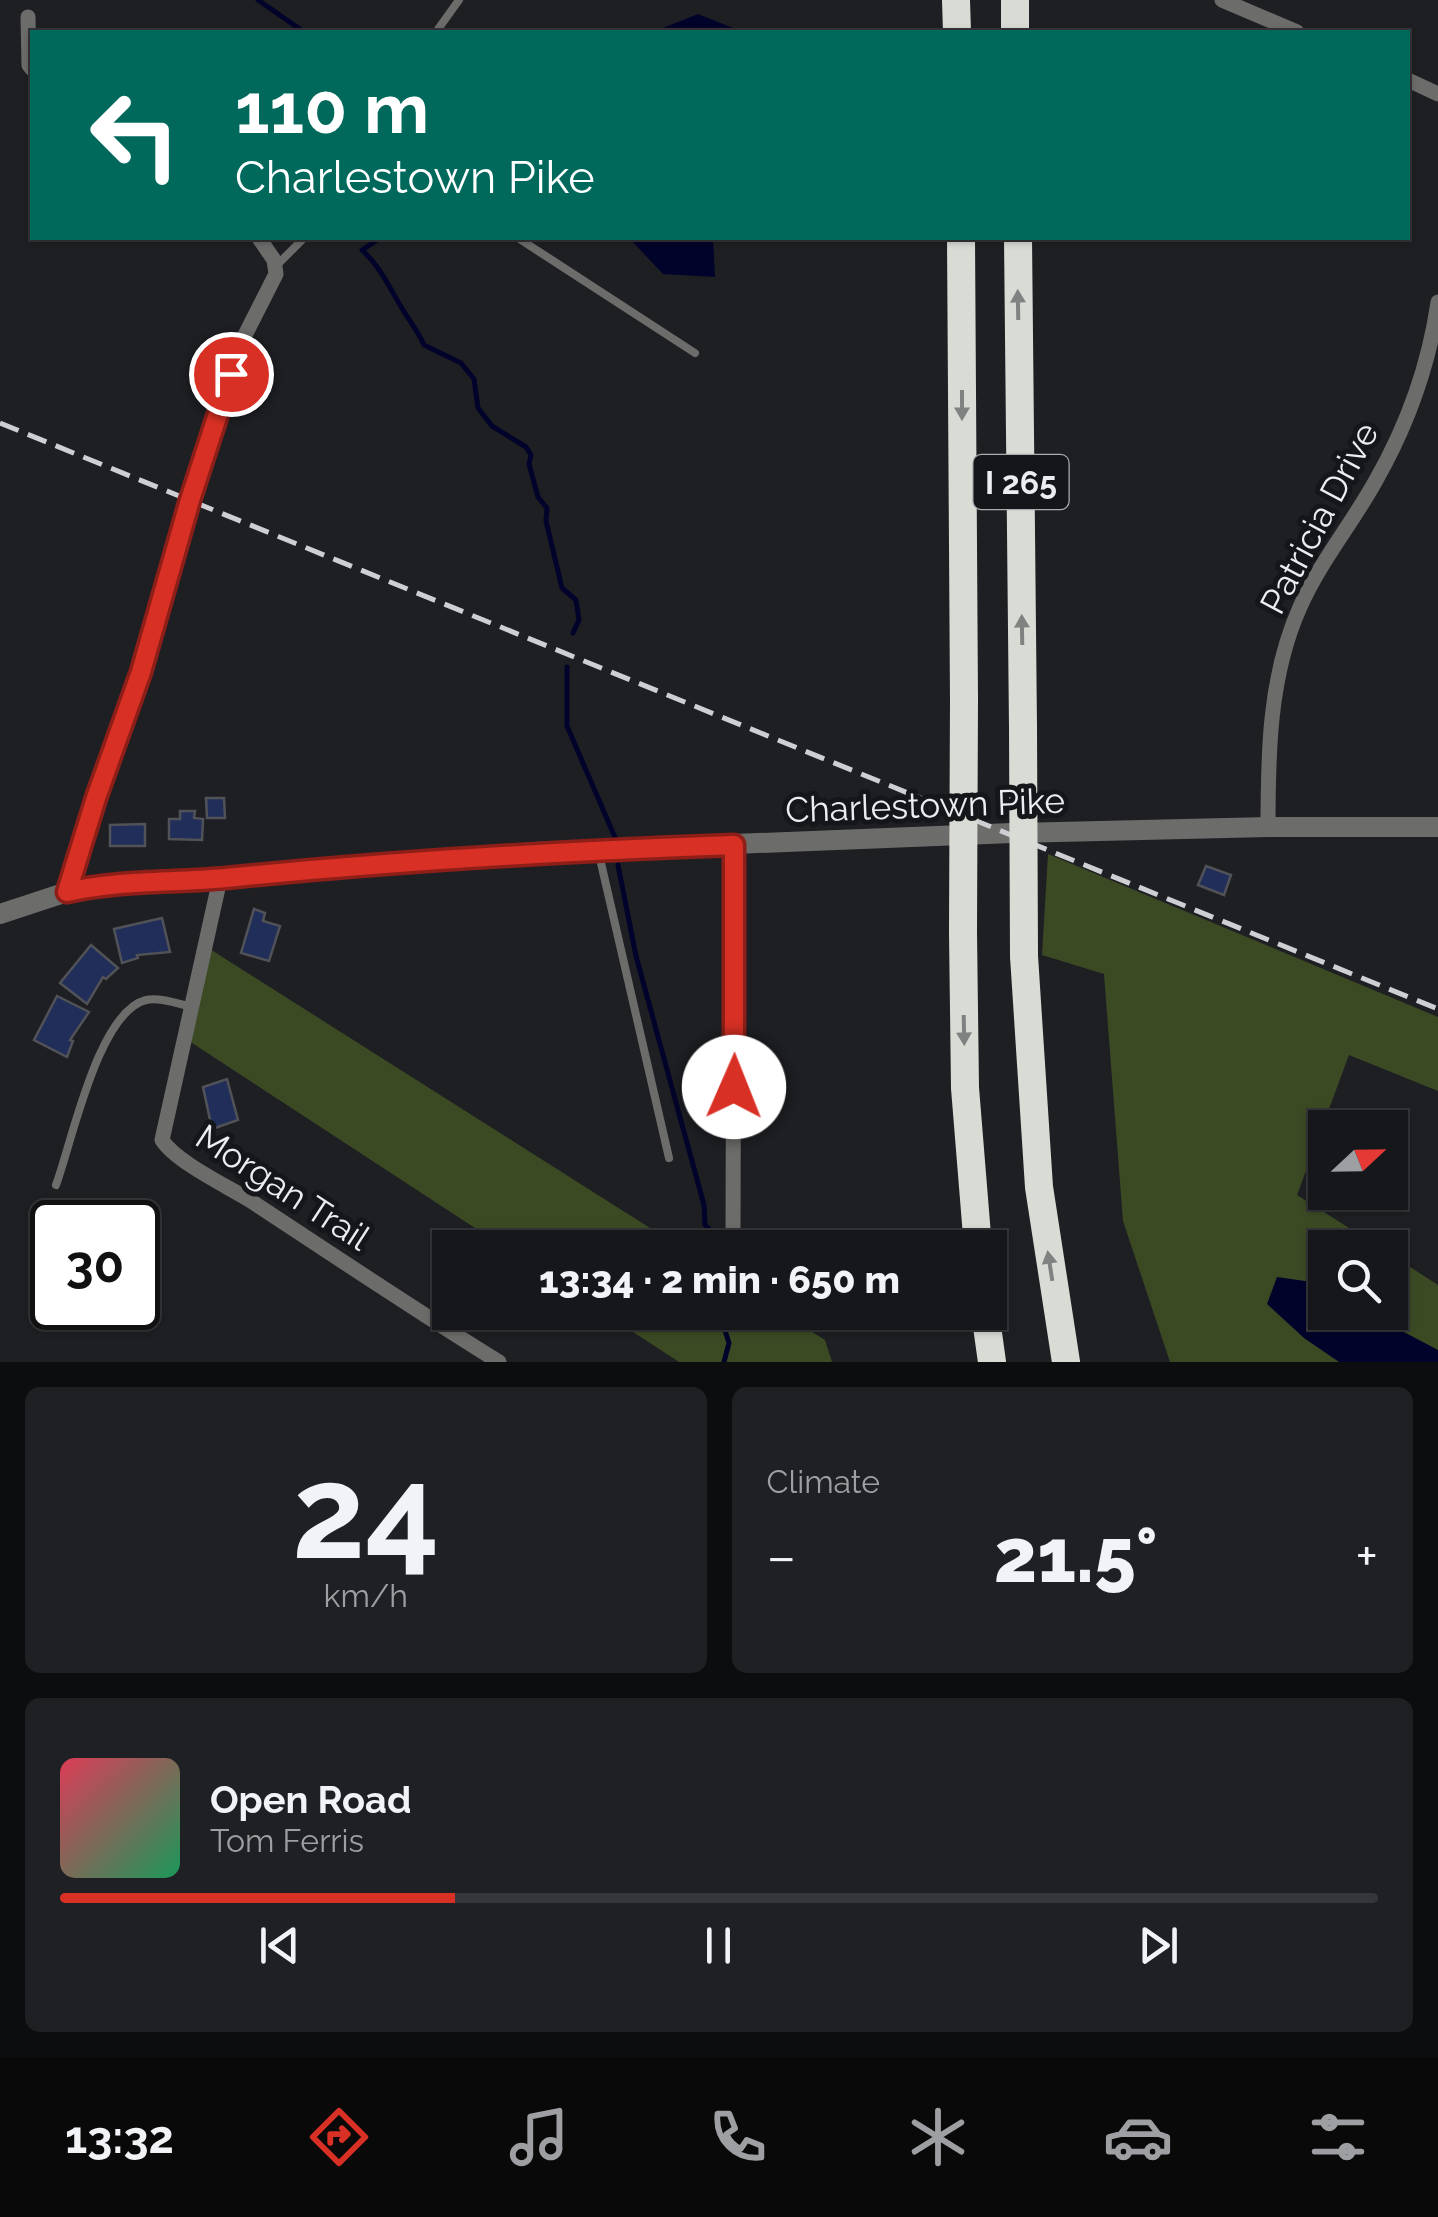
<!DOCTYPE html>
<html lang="en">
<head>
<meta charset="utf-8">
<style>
  :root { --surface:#16171a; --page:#1f2023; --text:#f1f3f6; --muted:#9e9fa2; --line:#353639; --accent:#d93025 }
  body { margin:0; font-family:Raleway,sans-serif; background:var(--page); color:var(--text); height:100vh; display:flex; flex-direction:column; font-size:38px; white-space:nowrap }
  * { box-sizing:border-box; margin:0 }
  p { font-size:32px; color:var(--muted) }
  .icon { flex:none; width:55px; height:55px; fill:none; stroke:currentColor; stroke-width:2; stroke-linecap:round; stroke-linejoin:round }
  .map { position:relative; height:1362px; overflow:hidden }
  .panel { display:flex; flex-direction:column; gap:25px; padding:25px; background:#0c0d0e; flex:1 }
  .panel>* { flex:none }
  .banner { position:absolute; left:30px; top:30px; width:1380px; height:210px; border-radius:0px; box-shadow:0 2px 8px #0004,0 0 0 2px var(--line); background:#00695c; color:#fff; overflow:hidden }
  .needle { width:65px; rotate:68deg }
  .controls { position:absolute; left:1308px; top:1110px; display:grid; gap:20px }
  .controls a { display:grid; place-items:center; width:100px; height:100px; border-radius:0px; background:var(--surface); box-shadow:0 2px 8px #0004,0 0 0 2px var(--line); font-size:50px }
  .speed { position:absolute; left:30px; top:1200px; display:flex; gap:20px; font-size:50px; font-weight:700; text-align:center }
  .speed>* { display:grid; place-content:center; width:130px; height:130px; border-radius:50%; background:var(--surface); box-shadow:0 2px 8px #0004,0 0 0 2px var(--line); line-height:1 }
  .speed .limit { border:5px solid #111; border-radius:15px; background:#fff; color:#111 }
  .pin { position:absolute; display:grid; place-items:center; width:85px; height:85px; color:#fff; margin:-42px; border:5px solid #fff; border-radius:50%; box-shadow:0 2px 10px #0007 }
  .me { position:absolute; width:110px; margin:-55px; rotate:1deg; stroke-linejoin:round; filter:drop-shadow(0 0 8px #0008) }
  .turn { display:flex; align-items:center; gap:35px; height:210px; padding:0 40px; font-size:45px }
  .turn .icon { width:130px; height:130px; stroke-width:2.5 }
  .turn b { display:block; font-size:70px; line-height:85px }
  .big { font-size:75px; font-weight:800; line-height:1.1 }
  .panel .card { flex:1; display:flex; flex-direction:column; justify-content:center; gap:15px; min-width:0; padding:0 35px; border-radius:15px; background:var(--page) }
  .panel .dial { align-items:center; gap:0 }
  .dial b { font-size:130px; line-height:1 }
  .song { display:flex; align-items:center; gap:30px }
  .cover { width:120px; height:120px; border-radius:15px; background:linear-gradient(135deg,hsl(350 70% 55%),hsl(150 70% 35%)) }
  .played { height:10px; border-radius:5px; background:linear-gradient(90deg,var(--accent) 30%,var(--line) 30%) }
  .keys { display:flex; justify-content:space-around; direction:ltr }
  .heat { display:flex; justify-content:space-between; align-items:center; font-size:55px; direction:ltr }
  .panel .tiles { flex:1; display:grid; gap:25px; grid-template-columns:1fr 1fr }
  .card:last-child { grid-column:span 2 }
  .trip { position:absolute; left:432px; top:1230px; width:575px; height:100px; border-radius:0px; background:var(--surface); box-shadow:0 2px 8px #0004,0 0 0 2px var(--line); font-weight:800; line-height:100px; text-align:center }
  .tabs { display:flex; height:160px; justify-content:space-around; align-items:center; background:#09090a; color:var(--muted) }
  .tabs .icon { width:70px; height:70px }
  .tabs .on { color:var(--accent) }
  .tabs b { font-size:45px; color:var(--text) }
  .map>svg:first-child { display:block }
</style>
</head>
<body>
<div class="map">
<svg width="1438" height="1362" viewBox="0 0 1438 1362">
  <rect width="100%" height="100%" fill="#1e1f23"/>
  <g fill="#3c4a24">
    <path d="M1048 854 1438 1017V1091L1349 1055 1297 1195 1379 1247 1325 1248V1312H1390V1254L1438 1285V1362H1170L1123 1221 1104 974 1042 955Z"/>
    <path d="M205 946 680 1247H504L186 1039Z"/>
    <path d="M604 1313H782L825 1340 832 1362H679Z"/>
  </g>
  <g fill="#02032a">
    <path d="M698 14 743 32H653Z"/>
    <path d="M629 238H713L715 277 663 274Z"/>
    <path d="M1277 1277 1312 1282 1325 1289V1312L1368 1313 1438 1350V1362H1339L1304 1338 1267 1304Z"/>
  </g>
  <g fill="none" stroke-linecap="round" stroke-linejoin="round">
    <g stroke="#02032a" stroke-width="5">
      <path d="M258 0 304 32"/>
      <path d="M380 238 362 250C381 267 390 289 403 310 411 323 418 331 424 345L461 363 474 379 478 408 492 426 526 447 531 455 529 464 538 497 547 508 546 521 562 588 576 600 579 620 573 633"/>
      <path d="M567 667V726L617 842"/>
      <path d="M618 865 636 956 704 1205 705 1225 715 1235 716 1248"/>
      <path d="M719 1312 729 1343 724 1362"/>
    </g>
  </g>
  <g fill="#202e59" stroke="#505257" stroke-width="2.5">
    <path d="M206 798H224L225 818H207Z"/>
    <path d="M180 811H195L194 818 203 819 202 840 169 839V819H180Z"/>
    <path d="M145 824V846H110V825Z"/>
    <path d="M1206 866 1231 875 1224 895 1198 885Z"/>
    <path d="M254 909 265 913 263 921 280 926 269 961 241 953Z"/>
    <path d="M162 918 170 952 137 955 138 958 122 963 114 929Z"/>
    <path d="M91 945 118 968 106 979 103 977 87 1004 60 983Z"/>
    <path d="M57 996 89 1012 70 1040 73 1041 67 1057 34 1040Z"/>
    <path d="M227 1079 238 1120 212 1129 203 1087Z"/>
  </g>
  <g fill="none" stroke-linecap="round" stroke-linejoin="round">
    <g stroke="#6c6d6a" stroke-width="8">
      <path d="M436 32 459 0"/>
      <path d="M518 238 695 353"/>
      <path d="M275 267 304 238"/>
      <path d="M598 850 669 1158"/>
      <path d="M56 1185C72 1142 98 1012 146 1000 160 997 179 1004 192 1007"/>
    </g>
    <g stroke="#6c6d6a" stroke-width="15">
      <path d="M1222 0 1297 32"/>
      <path d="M28 17 29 65 32 69"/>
      <path d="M1408 80 1438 94"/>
      <path d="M1268 827C1268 753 1269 676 1300 607 1320 562 1351 525 1375 482 1407 426 1429 365 1438 302"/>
      <path d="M734 845 733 1237 738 1248"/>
      <path d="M220 879 162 1140C176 1162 227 1186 251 1201 333 1255 415 1310 499 1362"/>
      <path d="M67 892 96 797 141 672 190 500 241 343 276 274 274 260 259 238"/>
    </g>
    <path stroke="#6c6d6a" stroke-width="20" d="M0 914 67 892 113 885 533 852 1012 833 1268 827H1438"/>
    <g stroke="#d9dbd5" stroke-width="28">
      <path d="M956 0 957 32"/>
      <path d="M1015 0V32"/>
      <path d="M961 238 964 699"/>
      <path d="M1018 238 1023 727"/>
      <path d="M963 932 965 1088 978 1248"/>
      <path d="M1024 956 1039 1187 1066 1362"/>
      <path d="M985 1312 992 1362"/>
    </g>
    <path stroke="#cecfd2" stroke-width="5" stroke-dasharray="20 10" stroke-linecap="butt" d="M0 423 1438 1009"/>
    <g stroke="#d9dbd5" stroke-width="28">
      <path d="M1023 727 1024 956"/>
      <path d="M963 932 964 699"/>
    </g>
  </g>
  <defs><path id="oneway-solid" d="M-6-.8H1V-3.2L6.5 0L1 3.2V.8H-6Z" transform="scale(2.5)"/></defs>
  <g fill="#808281">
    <use href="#oneway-solid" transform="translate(1018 305) rotate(-91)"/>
    <use href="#oneway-solid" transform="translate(962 405) rotate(90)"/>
    <use href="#oneway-solid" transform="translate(1022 630) rotate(-91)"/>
    <use href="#oneway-solid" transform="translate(964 1030) rotate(89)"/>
    <use href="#oneway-solid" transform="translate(1050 1266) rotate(-99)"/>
  </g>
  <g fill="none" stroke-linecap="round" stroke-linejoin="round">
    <defs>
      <path id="route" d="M231 374 190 500 141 672 96 798 67 892C119 880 173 883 226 878 395 861 564 851 734 845V1087"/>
    </defs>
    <use href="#route" stroke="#8d1f18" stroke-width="25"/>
    <use href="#route" stroke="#d93025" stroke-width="18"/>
  </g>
  <g text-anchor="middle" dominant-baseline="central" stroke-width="10" stroke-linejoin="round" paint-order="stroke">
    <rect fill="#14161a" stroke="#abacb0" stroke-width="2.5" x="973.5" y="455" width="95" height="54" rx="8"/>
    <g font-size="32" font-weight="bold" fill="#ecedf0">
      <text x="1021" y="482">I 265</text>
    </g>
    <g font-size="35" fill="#ecedf0" stroke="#14161a">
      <text transform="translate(1319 518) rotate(-62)">Patricia Drive</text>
      <text transform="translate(925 805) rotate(-2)">Charlestown Pike</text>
      <text transform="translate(283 1187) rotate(33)">Morgan Trail</text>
    </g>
  </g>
</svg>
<div class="controls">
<a><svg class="needle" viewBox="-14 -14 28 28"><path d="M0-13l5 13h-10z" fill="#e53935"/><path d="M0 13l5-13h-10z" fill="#9e9fa2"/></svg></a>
<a><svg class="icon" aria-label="search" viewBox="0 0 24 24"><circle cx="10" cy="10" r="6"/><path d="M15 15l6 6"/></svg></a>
</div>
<div class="speed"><div class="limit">30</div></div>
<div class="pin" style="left:231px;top:374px;background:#d93025"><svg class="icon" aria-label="arrive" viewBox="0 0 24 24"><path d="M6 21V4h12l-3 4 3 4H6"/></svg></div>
<svg class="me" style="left:734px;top:1087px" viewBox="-20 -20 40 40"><circle r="19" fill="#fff"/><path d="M0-13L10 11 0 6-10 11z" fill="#d93025"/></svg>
<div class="trip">13:34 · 2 min · 650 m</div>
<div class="banner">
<div class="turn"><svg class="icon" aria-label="left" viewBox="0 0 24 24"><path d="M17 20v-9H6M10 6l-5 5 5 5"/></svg><div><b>110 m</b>Charlestown Pike</div></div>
</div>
</div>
<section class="panel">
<div class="tiles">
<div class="card dial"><b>24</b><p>km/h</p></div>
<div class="card"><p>Climate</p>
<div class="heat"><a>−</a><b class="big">21.5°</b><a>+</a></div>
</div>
<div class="card">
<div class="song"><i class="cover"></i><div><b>Open Road</b><p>Tom Ferris</p></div></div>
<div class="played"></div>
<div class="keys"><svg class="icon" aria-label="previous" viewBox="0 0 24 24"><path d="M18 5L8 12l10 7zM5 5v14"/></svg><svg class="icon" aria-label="pause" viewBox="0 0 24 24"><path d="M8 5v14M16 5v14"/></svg><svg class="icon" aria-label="next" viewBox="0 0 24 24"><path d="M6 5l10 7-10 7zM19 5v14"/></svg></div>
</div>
</div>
</section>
<nav class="tabs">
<b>13:32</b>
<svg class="icon on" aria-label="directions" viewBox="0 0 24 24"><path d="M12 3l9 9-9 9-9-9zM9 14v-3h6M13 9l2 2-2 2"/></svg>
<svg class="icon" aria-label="music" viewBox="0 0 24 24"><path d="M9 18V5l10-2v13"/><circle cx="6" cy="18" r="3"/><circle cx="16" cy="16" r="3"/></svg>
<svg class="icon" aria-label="phone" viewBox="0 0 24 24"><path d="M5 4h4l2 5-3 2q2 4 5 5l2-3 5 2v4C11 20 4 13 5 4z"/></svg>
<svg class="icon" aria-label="climate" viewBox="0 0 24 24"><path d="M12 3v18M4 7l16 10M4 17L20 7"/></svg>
<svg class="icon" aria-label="car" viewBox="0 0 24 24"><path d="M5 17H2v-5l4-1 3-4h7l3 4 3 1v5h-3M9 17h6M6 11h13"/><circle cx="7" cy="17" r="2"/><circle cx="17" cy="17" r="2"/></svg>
<svg class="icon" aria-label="filters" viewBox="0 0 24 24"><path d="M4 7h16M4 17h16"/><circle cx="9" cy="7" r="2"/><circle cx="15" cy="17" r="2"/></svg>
</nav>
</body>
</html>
